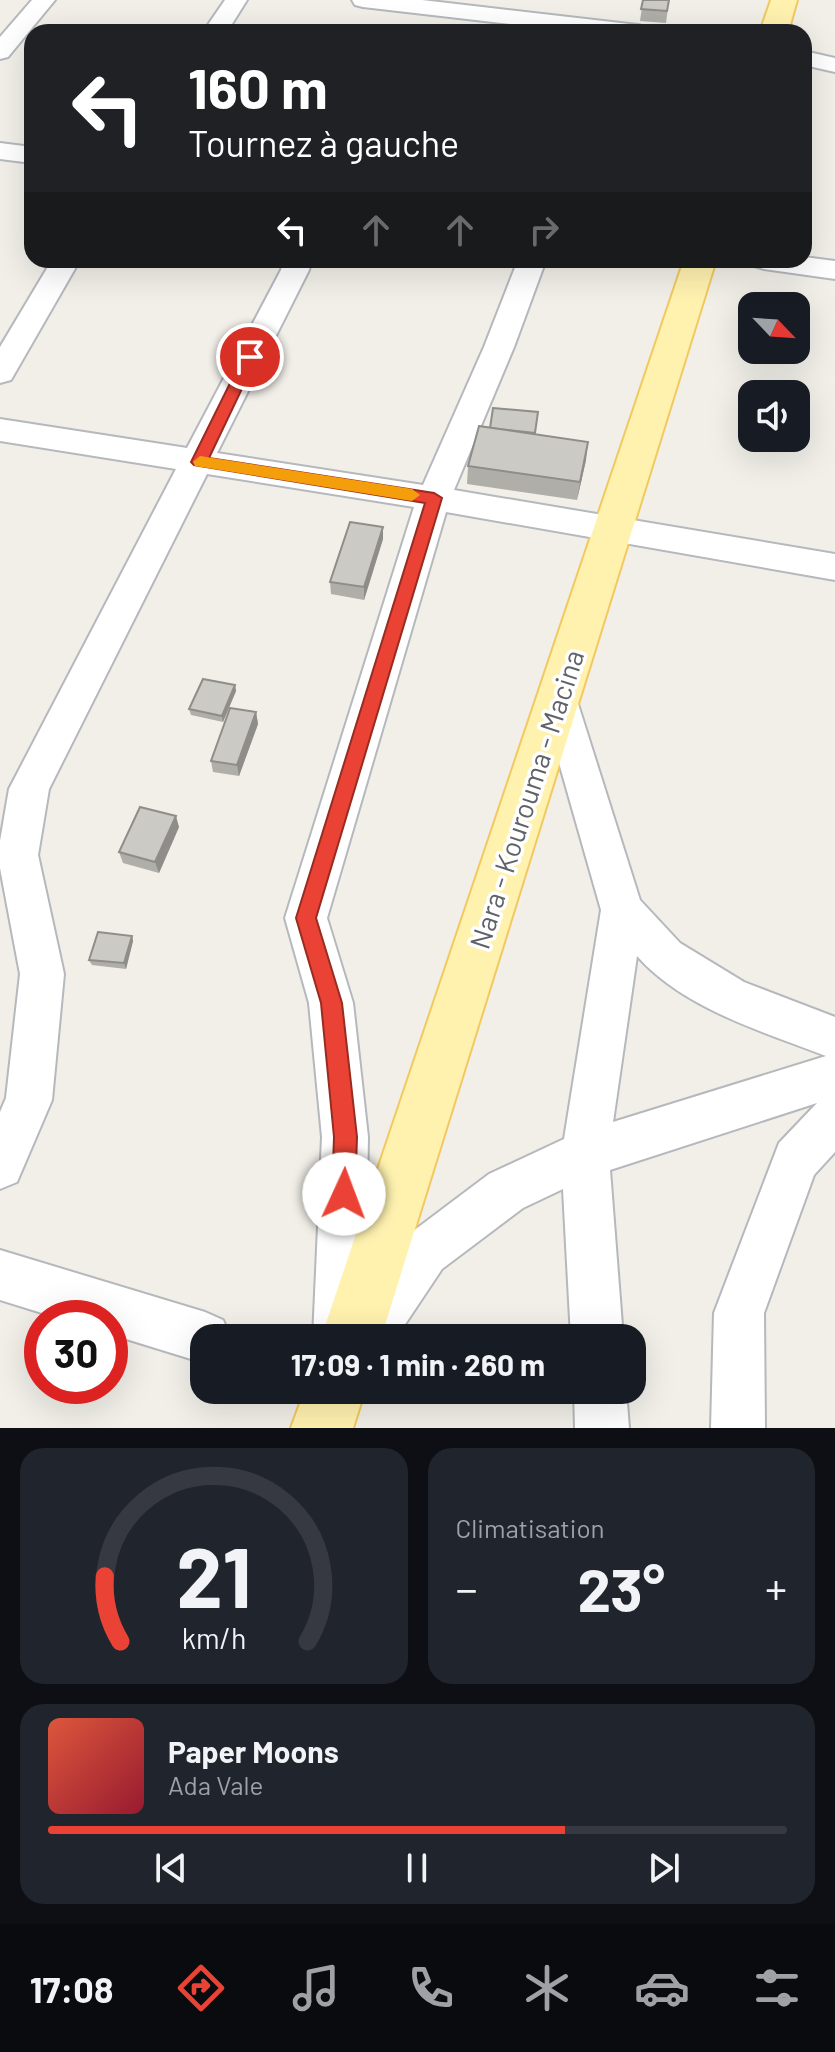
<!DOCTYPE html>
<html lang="fr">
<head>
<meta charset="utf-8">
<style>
  :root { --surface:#171b24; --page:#20242c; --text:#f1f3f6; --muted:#9ea1a6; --line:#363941; --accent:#ea4335 }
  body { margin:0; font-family:Barlow,sans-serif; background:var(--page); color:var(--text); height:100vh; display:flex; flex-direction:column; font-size:30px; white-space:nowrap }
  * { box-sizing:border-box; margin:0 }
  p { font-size:26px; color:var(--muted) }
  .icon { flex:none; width:44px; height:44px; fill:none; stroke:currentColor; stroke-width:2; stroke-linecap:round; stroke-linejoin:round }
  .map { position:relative; height:1428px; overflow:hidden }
  .panel { display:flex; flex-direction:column; gap:20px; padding:20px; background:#0d0f14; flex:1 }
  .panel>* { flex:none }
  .guide { position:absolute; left:24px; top:24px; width:788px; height:244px; border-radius:24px; box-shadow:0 8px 32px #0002; background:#202124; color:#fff; overflow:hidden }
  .needle { width:52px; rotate:115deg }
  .controls { position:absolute; left:738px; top:292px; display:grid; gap:16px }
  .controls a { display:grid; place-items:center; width:72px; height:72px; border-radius:16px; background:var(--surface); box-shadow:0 8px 32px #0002; font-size:40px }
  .speed { position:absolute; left:24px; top:1300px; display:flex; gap:16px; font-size:40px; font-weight:700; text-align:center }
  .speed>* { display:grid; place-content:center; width:104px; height:104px; border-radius:50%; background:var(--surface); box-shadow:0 8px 32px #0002; line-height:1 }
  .speed .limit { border:12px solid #d22; background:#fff; color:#111 }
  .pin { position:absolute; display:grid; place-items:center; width:68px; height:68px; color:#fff; margin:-34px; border:4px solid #fff; border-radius:50%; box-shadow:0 2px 8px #0007 }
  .me { position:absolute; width:88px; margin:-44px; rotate:2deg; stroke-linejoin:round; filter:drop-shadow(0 0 6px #0008) }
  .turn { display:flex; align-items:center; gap:28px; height:168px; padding:0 32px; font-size:36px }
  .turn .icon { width:104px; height:104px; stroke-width:2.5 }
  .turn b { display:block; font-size:56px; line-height:68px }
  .lanes { display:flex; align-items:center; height:76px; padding:0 32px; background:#0003; justify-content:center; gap:40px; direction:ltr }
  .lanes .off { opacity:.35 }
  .big { font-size:60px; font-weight:700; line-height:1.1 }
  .panel .widget { flex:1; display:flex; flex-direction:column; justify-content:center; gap:12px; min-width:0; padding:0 28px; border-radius:24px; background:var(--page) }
  .panel .dial { align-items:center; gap:0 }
  .dial svg { height:208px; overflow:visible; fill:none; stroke:var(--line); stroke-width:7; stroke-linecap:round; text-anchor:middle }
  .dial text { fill:var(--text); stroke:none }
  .song { display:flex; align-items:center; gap:24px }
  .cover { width:96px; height:96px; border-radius:12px; background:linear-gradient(135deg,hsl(10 70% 55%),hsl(350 70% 35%)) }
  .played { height:8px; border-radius:4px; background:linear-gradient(90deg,var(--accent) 70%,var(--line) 70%) }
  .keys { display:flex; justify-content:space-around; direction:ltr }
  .heat { display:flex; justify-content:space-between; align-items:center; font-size:44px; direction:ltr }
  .panel .tiles { flex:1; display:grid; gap:20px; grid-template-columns:1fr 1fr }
  .widget:last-child { grid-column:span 2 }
  .trip { position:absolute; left:190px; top:1324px; width:456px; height:80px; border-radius:24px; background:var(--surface); box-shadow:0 8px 32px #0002; font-weight:700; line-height:80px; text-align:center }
  .tab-bar { display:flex; height:128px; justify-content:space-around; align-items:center; background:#090b0e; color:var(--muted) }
  .tab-bar .icon { width:56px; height:56px }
  .tab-bar .active { color:var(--accent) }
  .tab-bar b { font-size:36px; color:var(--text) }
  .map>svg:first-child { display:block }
</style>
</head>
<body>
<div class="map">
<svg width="835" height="1428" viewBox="0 0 835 1428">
  <rect width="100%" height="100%" fill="#f1efe8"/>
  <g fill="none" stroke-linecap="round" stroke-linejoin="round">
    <defs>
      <g id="minor">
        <path d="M32 0H55L8 57 0 59V37Z"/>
        <path d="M225 0H247L227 32H203Z"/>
        <path d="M352 0H422L638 25 646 27 650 32H578L363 7 355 5Z"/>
        <path d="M804 51 835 58V72L804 65Z"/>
        <path d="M0 143 32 147V163L0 159Z"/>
        <path d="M804 257 835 261V279L764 269 754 266 750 260H804Z"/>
        <path d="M52 260H80L11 380 0 383V347Z"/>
        <path d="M283 260H311L309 270 217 453 423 485 484 347 518 260H546L514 347 454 490 835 554V580L446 512 327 918 353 1003 368 1137 365 1295 408 1235 489 1174 564 1139 601 910 540 696 546 685 559 681 572 685 640 900 680 943 744 982 835 1017V1152L814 1175 764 1313 765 1428H711L714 1313 779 1143 817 1103 610 1170 623 1338H571L563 1189 523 1208 442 1269 396 1338H313L322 1137 309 1003 285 918 414 507 207 474 49 789 38 855 64 974 52 1100 17 1182 0 1189V1112L6 1098 20 974 0 868V841L9 789 176 469 0 441V419L187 448 281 270ZM637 956C684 1009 762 1031 826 1056L613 1122Z"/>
        <path d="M0 1250 205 1312 223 1320 231 1338H204V1363L110 1334V1318H58L0 1300Z"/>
        <path d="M574 1390H626L629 1428H575Z"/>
      </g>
      <g id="major">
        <path d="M771 0H797L788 32H760Z"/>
        <path d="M684 260H716L381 1338H321Z"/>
        <path d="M305 1390H365L353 1428H291Z"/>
      </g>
    </defs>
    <use href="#minor" stroke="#b5b8bc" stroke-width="4"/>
    <use href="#major" stroke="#f2c960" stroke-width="4"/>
    <use href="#minor" fill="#fff" fill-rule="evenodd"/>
    <use href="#major" fill="#fff2af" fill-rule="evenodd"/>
  </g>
  <g fill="#afaea9">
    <path d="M643 0H669L666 23 640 21Z"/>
    <path d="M538 412 535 435 586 460 577 500 467 484 468 466 490 428Z"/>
    <path d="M383 527V539L364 600 331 594 330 582Z"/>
    <path d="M235 685 236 691 223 722 191 715 189 709Z"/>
    <path d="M256 712 258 724 239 776 213 772 211 761Z"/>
    <path d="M179 827 159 873 123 863 119 852Z"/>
    <path d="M132 936 133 941 126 969 92 965 89 960Z"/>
  </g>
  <g fill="#8f8d8a">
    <path d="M588 442 586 460 577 500 580 482Z"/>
    <path d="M383 527V539L364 600V587Z"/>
    <path d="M235 685 236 691 223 722 222 716Z"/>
    <path d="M256 712 258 724 239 776 237 765Z"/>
    <path d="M176 816 179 827 159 873 155 862Z"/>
    <path d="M132 936 133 941 126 969 124 963Z"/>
  </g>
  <g fill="#cccac5" stroke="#8f8d8a" stroke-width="2">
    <path d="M643 0H669L667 11 641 9Z"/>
    <path d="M493 408 538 412 535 433 490 428Z"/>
    <path d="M479 426 588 442 580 482 468 466Z"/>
    <path d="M350 522 383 527 364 587 330 582Z"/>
    <path d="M203 679 235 685 222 716 189 709Z"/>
    <path d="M230 708 256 712 237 765 211 761Z"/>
    <path d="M140 807 176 816 155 862 119 852Z"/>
    <path d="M98 932 132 936 124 963 89 960Z"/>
  </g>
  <path fill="#ea4335" stroke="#982c22" stroke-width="2" d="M250 353 257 357 209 458 434 493 442 498 316 918 342 1003 357 1137 355 1194 352 1202 344 1206 336 1202 332 1194 334 1137 321 1003 296 918 425 503 194 465 191 462 243 357Z"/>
  <path fill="#f59e0b" d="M200 456 412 489 420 495 412 501 195 466 193 462Z"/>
  <g text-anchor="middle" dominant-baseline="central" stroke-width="7" stroke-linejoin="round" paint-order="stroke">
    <g font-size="28" fill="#5f6368" stroke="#fff">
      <text transform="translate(526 799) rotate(-72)">Nara - Kourouma - Macina</text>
    </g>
  </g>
</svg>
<div class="controls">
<a><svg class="needle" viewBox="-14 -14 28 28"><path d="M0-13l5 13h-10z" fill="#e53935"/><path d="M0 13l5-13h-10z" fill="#9ea1a6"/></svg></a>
<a><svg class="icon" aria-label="sound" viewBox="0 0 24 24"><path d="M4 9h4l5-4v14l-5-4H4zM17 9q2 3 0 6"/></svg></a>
</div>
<div class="speed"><div class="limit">30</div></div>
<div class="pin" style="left:250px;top:357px;background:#d93025"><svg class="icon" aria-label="arrive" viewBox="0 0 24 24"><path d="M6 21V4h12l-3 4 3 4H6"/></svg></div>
<svg class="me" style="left:344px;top:1194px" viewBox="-20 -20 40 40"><circle r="19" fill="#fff"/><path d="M0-13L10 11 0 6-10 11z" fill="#ea4335"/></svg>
<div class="trip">17:09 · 1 min · 260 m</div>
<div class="guide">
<div class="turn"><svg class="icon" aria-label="left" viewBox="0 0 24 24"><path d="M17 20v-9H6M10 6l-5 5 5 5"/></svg><div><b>160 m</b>Tournez à gauche</div></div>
<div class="lanes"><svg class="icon" aria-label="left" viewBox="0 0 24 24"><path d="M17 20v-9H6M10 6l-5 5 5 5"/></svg><svg class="icon off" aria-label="ahead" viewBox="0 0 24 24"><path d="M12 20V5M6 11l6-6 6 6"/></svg><svg class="icon off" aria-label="ahead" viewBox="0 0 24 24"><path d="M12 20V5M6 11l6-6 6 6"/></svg><svg class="icon off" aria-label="right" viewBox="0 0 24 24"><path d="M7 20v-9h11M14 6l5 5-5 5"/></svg></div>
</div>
</div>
<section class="panel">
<div class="tiles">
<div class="widget dial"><svg viewBox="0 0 100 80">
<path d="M14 69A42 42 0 1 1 86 69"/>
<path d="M14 69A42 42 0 0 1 8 44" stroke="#ea4335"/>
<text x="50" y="56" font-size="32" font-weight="700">21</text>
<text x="50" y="72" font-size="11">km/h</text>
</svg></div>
<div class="widget"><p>Climatisation</p>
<div class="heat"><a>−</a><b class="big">23°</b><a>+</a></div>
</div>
<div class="widget">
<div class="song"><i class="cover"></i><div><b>Paper Moons</b><p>Ada Vale</p></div></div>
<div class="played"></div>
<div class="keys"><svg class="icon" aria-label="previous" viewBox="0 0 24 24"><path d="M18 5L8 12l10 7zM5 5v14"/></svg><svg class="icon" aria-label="pause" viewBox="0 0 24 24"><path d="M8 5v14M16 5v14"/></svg><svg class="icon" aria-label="next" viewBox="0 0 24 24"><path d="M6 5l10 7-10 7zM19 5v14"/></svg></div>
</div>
</div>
</section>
<nav class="tab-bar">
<b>17:08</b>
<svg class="icon active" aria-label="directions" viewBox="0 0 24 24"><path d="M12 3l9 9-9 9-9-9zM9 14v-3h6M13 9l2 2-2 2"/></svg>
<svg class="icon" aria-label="music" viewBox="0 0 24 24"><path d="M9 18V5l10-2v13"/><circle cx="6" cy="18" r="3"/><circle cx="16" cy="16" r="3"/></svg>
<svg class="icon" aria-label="phone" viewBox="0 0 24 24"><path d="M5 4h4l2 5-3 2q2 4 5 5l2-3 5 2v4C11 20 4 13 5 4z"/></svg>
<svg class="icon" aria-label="climate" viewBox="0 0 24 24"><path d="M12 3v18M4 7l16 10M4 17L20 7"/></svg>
<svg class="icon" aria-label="car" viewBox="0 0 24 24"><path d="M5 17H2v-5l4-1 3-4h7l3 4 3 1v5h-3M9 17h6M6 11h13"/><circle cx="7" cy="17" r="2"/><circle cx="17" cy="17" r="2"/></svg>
<svg class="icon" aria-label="filters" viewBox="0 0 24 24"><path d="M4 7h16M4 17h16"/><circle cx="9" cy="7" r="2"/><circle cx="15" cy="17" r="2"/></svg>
</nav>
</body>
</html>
